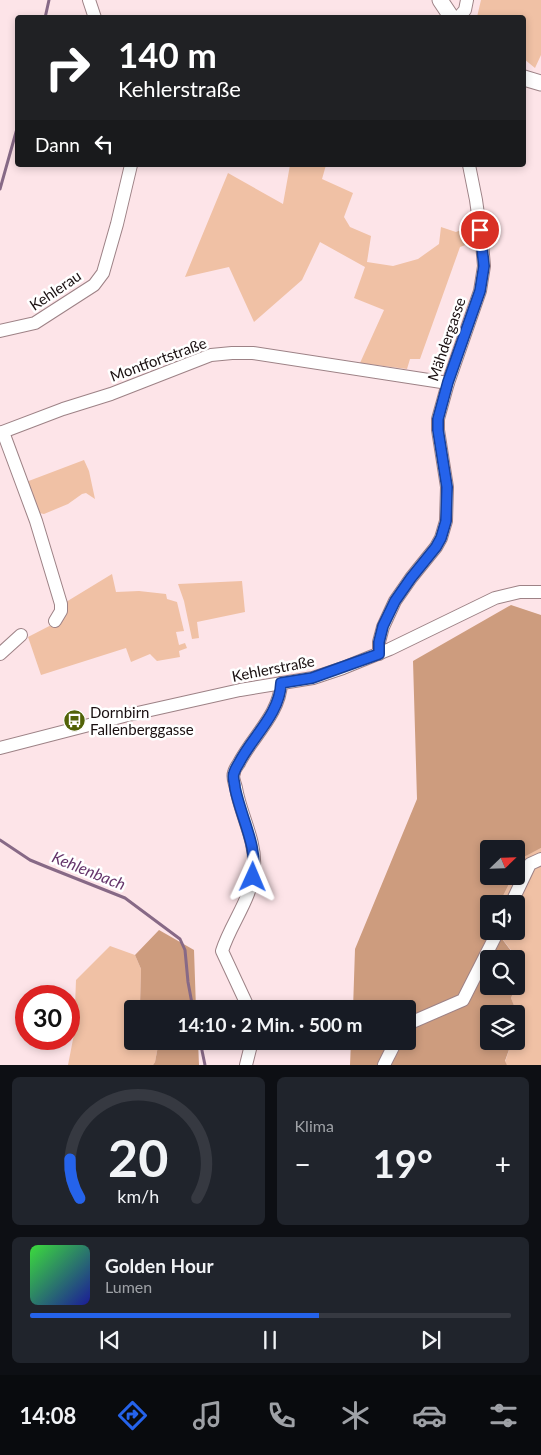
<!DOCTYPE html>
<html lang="de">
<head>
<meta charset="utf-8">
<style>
  :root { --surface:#171b24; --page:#20242c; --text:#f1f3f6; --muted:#9ea1a6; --line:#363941; --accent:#2563eb }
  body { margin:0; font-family:Lato,sans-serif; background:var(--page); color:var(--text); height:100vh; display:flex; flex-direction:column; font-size:19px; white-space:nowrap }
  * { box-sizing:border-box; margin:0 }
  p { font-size:16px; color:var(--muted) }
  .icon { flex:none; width:28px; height:28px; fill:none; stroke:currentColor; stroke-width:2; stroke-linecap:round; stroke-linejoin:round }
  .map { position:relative; height:1065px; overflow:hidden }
  .drawer { display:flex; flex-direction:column; gap:12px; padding:12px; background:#0d0f14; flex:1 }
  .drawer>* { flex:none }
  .guide { position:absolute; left:15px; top:15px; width:511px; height:152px; border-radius:5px; box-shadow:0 2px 8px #0003; background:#202124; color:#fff; overflow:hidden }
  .needle { width:32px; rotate:67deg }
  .controls { position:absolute; left:480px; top:840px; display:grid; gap:10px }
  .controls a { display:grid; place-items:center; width:45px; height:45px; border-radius:5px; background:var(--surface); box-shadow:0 2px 8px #0003; font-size:25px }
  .speed { position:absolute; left:15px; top:985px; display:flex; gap:10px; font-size:25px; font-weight:700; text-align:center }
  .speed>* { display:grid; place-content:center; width:65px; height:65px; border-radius:50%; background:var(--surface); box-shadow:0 2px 8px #0003; line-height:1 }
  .speed .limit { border:8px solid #d22; background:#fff; color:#111 }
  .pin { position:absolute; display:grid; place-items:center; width:42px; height:42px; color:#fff; margin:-21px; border:2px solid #fff; border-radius:50%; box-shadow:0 1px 5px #0007 }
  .me { position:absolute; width:55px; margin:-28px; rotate:1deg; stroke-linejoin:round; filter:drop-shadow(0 0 4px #0008) }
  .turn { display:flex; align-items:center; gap:18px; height:105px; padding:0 20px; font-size:22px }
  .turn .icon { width:65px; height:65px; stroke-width:2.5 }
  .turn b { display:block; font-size:35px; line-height:42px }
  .then { display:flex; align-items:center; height:48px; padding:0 20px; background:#0003; gap:10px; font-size:19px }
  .big { font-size:38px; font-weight:700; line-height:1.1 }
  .drawer .card { flex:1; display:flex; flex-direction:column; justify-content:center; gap:8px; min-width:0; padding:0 18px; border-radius:8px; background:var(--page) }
  .drawer .dial { align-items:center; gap:0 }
  .dial svg { height:130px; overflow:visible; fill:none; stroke:var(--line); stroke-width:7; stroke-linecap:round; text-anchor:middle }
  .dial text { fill:var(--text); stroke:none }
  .song { display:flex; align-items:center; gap:15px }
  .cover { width:60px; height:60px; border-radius:8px; background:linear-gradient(135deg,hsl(120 70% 55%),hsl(240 70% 35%)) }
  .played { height:5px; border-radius:2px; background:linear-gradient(90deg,var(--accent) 60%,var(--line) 60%) }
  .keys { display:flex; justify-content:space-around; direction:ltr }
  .heat { display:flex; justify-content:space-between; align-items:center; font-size:28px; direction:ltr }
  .drawer .tiles { flex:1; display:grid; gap:12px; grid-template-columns:1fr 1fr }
  .card:last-child { grid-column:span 2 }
  .trip { position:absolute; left:124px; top:1000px; width:292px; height:50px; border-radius:5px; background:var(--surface); box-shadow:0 2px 8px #0003; font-weight:700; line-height:50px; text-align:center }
  .tab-bar { display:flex; height:80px; justify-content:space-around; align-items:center; background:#090b0e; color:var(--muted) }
  .tab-bar .icon { width:35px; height:35px }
  .tab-bar .selected { color:var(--accent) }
  .tab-bar b { font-size:22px; color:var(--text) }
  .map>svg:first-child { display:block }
</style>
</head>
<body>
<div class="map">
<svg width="541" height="1065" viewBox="0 0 541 1065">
  <rect width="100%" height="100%" fill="#fde4e8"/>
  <g fill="#f0c1a5">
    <path d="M481 0H541V55L535 68 524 59V18L477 17Z"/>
    <path d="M290 165H326L322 179 353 193 344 217 350 227 371 236 367 262 393 266 418 259 439 244 441 227 456 232 474 224 477 241 460 247 420 359H410L407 369 360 363 384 310 354 298 365 267 320 242 302 280 254 322 229 267 185 277 228 173 283 204Z"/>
    <path d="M84 460 89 471 95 499 86 493 82 494 68 504 44 514 39 513 26 482Z"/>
    <path d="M112 574 116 592 139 591 166 594 167 599 177 602 184 631 176 632 179 645 185 643 187 648 179 651 180 657 157 661 150 654 131 662 126 648 41 675 28 637 61 620 66 602Z"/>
    <path d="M242 581 245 612 197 622 199 638 192 639 184 601 178 584Z"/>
    <path d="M541 848V1065H507L505 1062 512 1041H516V1028L519 1019 511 998 516 986V959L515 955 496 931H516V904H499L513 876H516C516 858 527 855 541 848Z"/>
    <path d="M110 946 135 955 141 969 140 1005 143 1009H132V1041H159L155 1062 153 1065H68L74 1034 76 980Z"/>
  </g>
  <g fill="#cd9c7e">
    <path d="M511 605 541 615V848L522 858 516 869V849H489V876H513L499 904H489V931H496L515 956V959H489V986H516L511 998 519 1018 516 1028V1014H489V1041H512L505 1061 507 1065H350L351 1041H408V1009H353L355 949 417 799 413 661Z"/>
    <path d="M159 930 194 950 196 1009H143L140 1005 141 969 135 955Z"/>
    <path d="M159 1041H198L199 1065H153L155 1062Z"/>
  </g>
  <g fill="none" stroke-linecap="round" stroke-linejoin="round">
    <g stroke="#876986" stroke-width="3">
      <path d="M45 18 49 0"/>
      <path d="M0 189 18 125"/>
      <path d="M0 840 30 860 47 867 125 898 180 939 185 950 188 982 193 1009"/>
      <path d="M200 1041 205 1065"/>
    </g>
    <defs>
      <g id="minor">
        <path d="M89 0 95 18"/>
        <path d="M458 18 465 10 467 0"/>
        <path d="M0 331 35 323 94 285 103 273 117 224 131 165"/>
        <path d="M3 432 36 521 61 604V611L55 621"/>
        <path d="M0 433 63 409 111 394 211 355 232 353H253L448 383"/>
        <path d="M0 654 21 635"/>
        <path d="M379 654V642L383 627 395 601 411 578 436 547 441 538 446 521 447 487 438 430V419L448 383 480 291 484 266 482 243 476 200 469 165"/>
        <path d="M0 748 124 716 240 690 313 678 343 668 390 649 495 598 520 592H541"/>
        <path d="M511 904 530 864 541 859"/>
        <path d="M249 1009 222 951C231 922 253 898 254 866 256 841 240 813 236 788 235 784 232 777 234 773 234 770 237 766 239 763 252 737 280 714 281 683"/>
        <path d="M408 1027 410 1023 463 1000 498 931"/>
        <path d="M246 1065 252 1041"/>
        <path d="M384 1065 396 1041"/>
      </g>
      <g id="major">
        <path d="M440 0 452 18"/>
        <path d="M524 78 541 83"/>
      </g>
    </defs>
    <use href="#minor" stroke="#9d8286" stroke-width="14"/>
    <use href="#major" stroke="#9d8286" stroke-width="17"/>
    <use href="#minor" stroke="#fff" stroke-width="12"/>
    <use href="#major" stroke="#fff" stroke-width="15"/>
  </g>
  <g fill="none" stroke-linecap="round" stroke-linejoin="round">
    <defs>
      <path id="route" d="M253 877C258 846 241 818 235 788 235 783 232 777 234 773 235 770 237 766 239 763 252 737 280 714 281 683L312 678 379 654V642L383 626 395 601 411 578 436 547 441 538 446 521 447 487 438 430V419L448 382 480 291 484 266 480 230"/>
    </defs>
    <use href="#route" stroke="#184099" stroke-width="12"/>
    <use href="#route" stroke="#2563eb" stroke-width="9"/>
  </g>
  <defs>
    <symbol id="bus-disc" viewBox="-11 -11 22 22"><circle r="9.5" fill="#516207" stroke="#fff"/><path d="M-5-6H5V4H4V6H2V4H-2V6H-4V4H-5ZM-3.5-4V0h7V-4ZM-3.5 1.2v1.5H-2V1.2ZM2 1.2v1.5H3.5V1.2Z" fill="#fff"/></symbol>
  </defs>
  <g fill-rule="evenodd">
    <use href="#bus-disc" x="62" y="708" width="25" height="25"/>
  </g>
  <g text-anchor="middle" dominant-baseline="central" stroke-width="5" stroke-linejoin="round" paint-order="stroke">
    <g font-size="15" fill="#190f10" stroke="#fff">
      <text transform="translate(55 290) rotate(-34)">Kehlerau</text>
      <text transform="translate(446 339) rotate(-71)">Mähdergasse</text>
      <text transform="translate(158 359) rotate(-20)">Montfortstraße</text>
      <text transform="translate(273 668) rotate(-11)">Kehlerstraße</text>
    </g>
    <g font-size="15" fill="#190f10" stroke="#fff" text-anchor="start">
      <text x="90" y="712">Dornbirn<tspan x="90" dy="17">Fallenberggasse</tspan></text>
    </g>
    <g font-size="16" font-style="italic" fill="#65356b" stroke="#fff">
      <text transform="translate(89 870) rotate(22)">Kehlenbach</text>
    </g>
  </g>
</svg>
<div class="controls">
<a><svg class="needle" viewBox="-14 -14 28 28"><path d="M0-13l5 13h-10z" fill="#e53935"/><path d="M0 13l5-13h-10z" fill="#9ea1a6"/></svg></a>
<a><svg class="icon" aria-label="sound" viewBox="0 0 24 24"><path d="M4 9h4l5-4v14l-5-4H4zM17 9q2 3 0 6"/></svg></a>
<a><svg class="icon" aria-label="search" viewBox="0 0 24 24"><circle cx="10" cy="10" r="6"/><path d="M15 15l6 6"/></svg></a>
<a><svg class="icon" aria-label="layers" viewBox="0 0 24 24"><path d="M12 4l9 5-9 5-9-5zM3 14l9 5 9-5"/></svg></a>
</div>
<div class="speed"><div class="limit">30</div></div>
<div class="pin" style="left:480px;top:230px;background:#d93025"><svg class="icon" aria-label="arrive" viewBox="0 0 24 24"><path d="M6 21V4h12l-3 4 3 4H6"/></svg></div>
<svg class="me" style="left:253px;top:877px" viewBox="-20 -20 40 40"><path d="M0-17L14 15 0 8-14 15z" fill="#2563eb" stroke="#fff" stroke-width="4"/></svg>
<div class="trip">14:10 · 2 Min. · 500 m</div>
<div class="guide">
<div class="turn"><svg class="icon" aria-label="right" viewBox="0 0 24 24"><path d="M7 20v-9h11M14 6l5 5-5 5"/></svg><div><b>140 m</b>Kehlerstraße</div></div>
<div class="then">Dann<svg class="icon" aria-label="left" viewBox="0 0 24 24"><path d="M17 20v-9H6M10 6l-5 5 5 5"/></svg></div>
</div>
</div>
<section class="drawer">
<div class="tiles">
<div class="card dial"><svg viewBox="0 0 100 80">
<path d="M14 69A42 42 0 1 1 86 69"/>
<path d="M14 69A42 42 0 0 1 8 45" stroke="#2563eb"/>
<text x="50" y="56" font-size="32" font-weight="700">20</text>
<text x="50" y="72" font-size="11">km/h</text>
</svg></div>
<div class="card"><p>Klima</p>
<div class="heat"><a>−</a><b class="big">19°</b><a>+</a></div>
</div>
<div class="card">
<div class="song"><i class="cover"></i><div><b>Golden Hour</b><p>Lumen</p></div></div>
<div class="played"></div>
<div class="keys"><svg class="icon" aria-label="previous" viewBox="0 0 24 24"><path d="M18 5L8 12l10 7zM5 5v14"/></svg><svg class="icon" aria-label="pause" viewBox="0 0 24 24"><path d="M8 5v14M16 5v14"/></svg><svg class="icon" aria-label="next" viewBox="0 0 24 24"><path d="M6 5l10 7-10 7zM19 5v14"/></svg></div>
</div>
</div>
</section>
<nav class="tab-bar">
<b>14:08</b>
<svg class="icon selected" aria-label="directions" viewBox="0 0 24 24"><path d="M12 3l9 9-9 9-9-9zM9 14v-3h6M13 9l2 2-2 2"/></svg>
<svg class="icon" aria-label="music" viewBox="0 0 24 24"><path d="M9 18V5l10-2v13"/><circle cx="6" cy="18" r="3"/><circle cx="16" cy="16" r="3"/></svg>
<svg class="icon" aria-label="phone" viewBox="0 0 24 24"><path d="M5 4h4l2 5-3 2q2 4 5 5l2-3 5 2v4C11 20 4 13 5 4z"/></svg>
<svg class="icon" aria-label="climate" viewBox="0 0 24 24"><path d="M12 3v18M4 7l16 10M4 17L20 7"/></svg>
<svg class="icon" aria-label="car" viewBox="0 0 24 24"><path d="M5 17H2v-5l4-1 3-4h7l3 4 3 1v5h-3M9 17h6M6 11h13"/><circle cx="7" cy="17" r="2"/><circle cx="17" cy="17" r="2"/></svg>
<svg class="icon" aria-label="filters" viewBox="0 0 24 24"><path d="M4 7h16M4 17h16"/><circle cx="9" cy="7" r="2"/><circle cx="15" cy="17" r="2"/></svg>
</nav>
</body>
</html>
